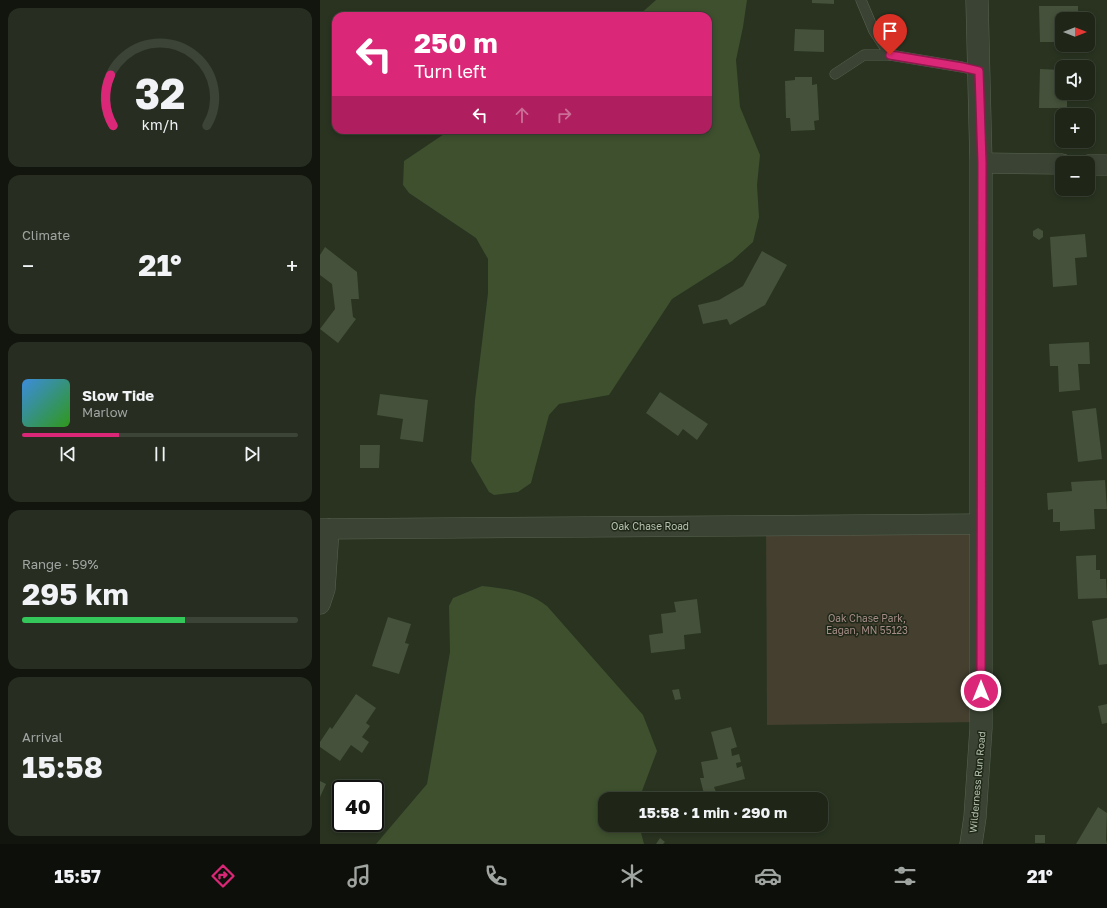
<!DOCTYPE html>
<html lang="en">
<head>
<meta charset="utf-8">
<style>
  :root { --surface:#1f2618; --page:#272e21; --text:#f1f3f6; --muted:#a1a5a2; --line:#3c4337; --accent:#db2777 }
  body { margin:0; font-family:"Golos Text",sans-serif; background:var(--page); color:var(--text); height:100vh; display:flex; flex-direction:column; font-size:15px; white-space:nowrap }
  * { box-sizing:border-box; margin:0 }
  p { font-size:13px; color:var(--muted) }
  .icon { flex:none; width:22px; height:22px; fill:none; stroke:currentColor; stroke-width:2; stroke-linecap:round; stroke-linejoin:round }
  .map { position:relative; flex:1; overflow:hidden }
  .sheet { display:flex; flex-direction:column; gap:8px; padding:8px; background:#11150d; width:320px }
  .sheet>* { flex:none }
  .banner { position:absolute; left:12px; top:12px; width:380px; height:122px; border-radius:12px; box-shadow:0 2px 6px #0003,0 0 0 1px var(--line); background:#db2777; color:#fff; overflow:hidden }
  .needle { width:26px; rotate:90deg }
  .controls { position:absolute; left:735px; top:12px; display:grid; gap:8px }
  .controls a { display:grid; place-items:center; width:40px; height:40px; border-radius:8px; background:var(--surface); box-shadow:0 2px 6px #0003,0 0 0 1px var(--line); font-size:20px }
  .speed { position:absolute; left:12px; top:780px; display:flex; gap:8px; font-size:20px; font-weight:700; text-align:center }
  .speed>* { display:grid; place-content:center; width:52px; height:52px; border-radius:50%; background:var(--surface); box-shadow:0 2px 6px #0003,0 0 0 1px var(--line); line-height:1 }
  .speed .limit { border:2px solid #111; border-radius:6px; background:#fff; color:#111 }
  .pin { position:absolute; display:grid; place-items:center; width:34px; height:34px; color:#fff; margin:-41px -17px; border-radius:50% 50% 50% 0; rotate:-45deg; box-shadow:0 0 4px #0007 }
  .pin .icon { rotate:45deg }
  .me { position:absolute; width:44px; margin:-22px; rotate:0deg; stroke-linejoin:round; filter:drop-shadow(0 0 3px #0008) }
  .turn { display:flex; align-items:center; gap:14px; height:84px; padding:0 16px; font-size:18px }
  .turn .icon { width:52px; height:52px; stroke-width:2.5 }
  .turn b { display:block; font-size:28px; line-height:34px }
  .lanes { display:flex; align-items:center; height:38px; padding:0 16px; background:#0003; justify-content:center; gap:20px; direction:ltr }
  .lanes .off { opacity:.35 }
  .big { font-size:30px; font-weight:700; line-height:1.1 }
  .sheet .widget { flex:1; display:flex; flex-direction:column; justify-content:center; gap:6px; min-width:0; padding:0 14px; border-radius:12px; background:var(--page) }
  .sheet .dial { align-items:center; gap:0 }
  .dial svg { height:104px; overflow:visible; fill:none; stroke:var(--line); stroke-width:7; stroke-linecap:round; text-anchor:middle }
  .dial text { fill:var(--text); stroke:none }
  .song { display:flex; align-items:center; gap:12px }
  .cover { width:48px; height:48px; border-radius:6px; background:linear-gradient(135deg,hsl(210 70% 55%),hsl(110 70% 35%)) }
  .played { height:4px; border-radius:2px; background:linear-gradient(90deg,var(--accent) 35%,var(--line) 35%) }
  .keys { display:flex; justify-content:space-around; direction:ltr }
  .heat { display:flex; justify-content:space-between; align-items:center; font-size:22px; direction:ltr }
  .charge { height:6px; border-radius:3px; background:linear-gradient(90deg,#34c759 59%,var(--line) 0) }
  .trip { position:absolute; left:278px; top:792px; width:230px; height:40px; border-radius:12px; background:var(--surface); box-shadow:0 2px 6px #0003,0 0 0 1px var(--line); font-weight:700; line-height:40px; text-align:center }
  .tabs { display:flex; height:64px; justify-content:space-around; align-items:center; background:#0c0f0a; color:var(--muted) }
  .tabs .icon { width:28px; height:28px }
  .tabs .active { color:var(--accent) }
  .tabs b { font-size:18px; color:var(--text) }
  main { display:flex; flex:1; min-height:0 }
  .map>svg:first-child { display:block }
</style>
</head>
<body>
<main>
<section class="sheet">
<div class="widget dial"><svg viewBox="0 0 100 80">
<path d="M14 69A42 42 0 1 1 86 69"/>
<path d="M14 69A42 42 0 0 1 12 30" stroke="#db2777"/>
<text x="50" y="56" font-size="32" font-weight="700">32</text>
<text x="50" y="72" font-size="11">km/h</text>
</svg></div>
<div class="widget"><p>Climate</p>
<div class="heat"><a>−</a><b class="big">21°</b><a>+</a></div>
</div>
<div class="widget">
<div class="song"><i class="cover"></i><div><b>Slow Tide</b><p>Marlow</p></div></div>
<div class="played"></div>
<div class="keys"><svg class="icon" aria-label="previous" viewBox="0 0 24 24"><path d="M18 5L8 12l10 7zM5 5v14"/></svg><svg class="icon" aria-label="pause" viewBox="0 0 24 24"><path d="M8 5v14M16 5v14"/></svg><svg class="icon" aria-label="next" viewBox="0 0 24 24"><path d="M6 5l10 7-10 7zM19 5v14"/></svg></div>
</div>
<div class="widget"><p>Range · 59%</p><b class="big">295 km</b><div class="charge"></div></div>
<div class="widget"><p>Arrival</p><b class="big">15:58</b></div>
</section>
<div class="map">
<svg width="787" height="844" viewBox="0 0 787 844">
  <rect width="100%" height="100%" fill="#293320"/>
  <path fill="#443f2f" d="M661 524V722L447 725 446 525Z"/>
  <g fill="#3e502e">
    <path d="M336 0H427L423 27 416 60 420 107 440 155 437 185 439 217 433 242 412 261 352 299 289 395 239 404 229 415 211 483 198 492 174 495 169 492 151 461 155 400 168 293V259L156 238 89 193 83 185 84 161 130 130H388V16H318Z"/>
    <path d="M162 586C187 589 206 590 227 606L323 715 337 751 319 799H285V825H319L324 844H56L107 784 130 652 129 606 133 598Z"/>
  </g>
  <g fill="#45513a">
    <path d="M492 0H514V4L492 3Z"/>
    <path d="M719 6H758V19H742V42H720Z"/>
    <path d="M475 29 504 30V52L474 51Z"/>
    <path d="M720 69 742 70V93H752V95H747V108H719Z"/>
    <path d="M475 77H492V85L497 84 499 120 494 121 495 130 471 131 470 118H466L465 81 475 80Z"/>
    <path d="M718 228 723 231V237L719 240 713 236V231Z"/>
    <path d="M765 234 767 257 755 258 757 285 733 287 730 237Z"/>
    <path d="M5 247 37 272 39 299H31L33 317 36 319 18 343 0 329 15 309 12 284 0 275V255Z"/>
    <path d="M442 251 467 265 445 305 410 325 407 319 383 324 378 305 399 300 423 286Z"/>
    <path d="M769 342 770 364H758L760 390 739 392 738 366H730L729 344Z"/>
    <path d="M340 392 388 424 377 440 363 429 358 436 326 413Z"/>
    <path d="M60 394 108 400 103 442 80 439 83 419 57 415Z"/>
    <path d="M776 408 782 459 758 462 752 411Z"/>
    <path d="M40 445H60L59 468H40Z"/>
    <path d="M785 480 787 509H774L775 529 740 531V522H733V509L728 510 727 493 752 491 751 482Z"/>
    <path d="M776 555V570H780V579H786L787 598 758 599 756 556Z"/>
    <path d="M377 599 381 633 364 635 365 649 331 653 329 635 343 633 341 614 356 612 354 602Z"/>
    <path d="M68 617 91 624 85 643 89 644 79 674 52 666Z"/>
    <path d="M787 618V664L779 665 772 621Z"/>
    <path d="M359 689 361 699 355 700 352 690Z"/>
    <path d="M36 694 56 708 46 723 50 726 42 737 49 742 42 753 31 745 20 761 0 747V742L10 727 12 729Z"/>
    <path d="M787 704V723L782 724 778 706Z"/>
    <path d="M411 727 417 747 411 749 412 756 419 754 421 762 416 763 417 768 422 766 425 779 394 787 396 792 384 794 380 778H384L381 762 398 759 391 732Z"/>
    <path d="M0 781 6 784 0 797Z"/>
    <path d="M778 807 787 813 786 839 787 844H756Z"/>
    <rect x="715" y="835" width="10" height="8"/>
    <path d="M340 838 345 842 343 844H336Z"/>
  </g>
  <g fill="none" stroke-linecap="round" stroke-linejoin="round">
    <defs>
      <g id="service">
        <path d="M541 0 554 31 570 55 642 67 659 71"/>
        <path d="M515 74 544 55H570"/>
      </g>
      <g id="minor">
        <path d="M661 163 742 164"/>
        <path d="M768 165H787"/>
        <path d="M0 529 661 524"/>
        <path d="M0 604 5 589 9 529"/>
      </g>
      <path id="tertiary" d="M651 844 655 817 661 728V163L657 0"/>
    </defs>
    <use href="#service" stroke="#596251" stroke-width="11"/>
    <use href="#minor" stroke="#596251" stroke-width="21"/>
    <use href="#tertiary" stroke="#596251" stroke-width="23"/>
    <use href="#service" stroke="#3b4434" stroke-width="10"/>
    <use href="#minor" stroke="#3b4434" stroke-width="20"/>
    <use href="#tertiary" stroke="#3b4434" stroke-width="22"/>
  </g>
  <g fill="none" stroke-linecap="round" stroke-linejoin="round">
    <defs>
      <path id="route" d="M570 55 642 67 659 71 662 163 661 691"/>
    </defs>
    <use href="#route" stroke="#8e194d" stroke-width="10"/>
    <use href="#route" stroke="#db2777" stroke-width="7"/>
  </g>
  <g text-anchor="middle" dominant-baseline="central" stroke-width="3" stroke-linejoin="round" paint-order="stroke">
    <g font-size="10" fill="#b6c1ae" stroke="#202919">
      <text x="330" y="526">Oak Chase Road</text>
      <text transform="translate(657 782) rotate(-85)">Wilderness Run Road</text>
    </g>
    <g font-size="10" fill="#a58c86" stroke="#202919">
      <text x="547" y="618">Oak Chase Park,<tspan x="547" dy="12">Eagan, MN 55123</tspan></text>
    </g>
  </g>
</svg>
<div class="controls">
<a><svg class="needle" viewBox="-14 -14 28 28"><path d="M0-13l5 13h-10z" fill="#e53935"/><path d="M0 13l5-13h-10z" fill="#a1a5a2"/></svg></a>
<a><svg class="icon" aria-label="sound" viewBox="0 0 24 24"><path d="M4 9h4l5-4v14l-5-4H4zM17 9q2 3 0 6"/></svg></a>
<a>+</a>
<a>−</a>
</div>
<div class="speed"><div class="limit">40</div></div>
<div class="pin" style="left:570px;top:55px;background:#d93025"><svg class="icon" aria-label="arrive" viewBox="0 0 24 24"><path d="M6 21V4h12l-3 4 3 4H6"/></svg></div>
<svg class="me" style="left:661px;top:691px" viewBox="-20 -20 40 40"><circle r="17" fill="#db2777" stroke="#fff" stroke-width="3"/><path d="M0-11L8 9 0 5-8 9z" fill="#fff"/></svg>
<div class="trip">15:58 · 1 min · 290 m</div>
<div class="banner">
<div class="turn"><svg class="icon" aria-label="left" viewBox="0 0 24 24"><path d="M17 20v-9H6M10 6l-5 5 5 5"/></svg><div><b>250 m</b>Turn left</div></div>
<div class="lanes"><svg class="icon" aria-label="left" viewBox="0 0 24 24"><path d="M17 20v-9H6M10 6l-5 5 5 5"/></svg><svg class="icon off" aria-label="ahead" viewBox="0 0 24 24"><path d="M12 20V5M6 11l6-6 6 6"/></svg><svg class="icon off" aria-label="right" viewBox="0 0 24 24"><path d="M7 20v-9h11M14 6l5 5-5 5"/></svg></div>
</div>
</div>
</main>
<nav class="tabs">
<b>15:57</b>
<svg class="icon active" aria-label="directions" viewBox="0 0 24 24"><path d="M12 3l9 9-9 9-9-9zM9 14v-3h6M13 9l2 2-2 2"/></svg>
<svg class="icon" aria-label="music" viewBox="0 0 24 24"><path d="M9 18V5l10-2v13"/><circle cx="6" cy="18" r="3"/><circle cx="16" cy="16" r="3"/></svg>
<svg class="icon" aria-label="phone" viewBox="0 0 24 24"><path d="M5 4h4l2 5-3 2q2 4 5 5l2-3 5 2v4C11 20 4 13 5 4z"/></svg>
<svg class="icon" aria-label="climate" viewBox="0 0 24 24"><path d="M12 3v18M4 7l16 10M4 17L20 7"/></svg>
<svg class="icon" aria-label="car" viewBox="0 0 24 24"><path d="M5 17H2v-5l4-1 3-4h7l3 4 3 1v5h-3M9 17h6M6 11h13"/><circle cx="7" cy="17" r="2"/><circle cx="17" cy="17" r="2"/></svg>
<svg class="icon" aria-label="filters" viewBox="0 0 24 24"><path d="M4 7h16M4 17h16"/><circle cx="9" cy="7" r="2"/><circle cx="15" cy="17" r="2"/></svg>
<b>21°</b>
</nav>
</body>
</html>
